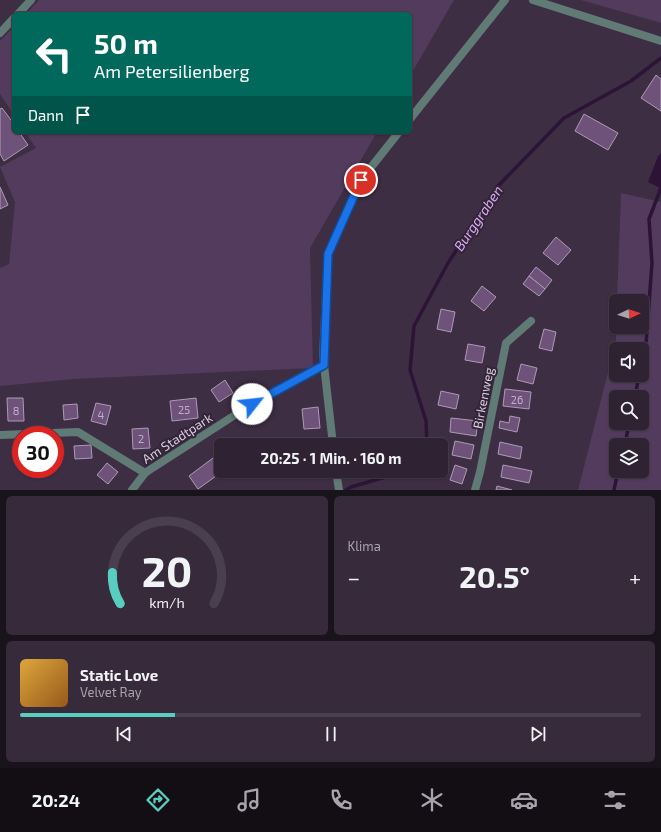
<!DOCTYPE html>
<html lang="de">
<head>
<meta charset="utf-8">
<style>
  :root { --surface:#2e2233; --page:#362a3b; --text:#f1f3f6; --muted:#a7a4ac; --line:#493f4e; --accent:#58cec1 }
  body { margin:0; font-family:"Exo 2",sans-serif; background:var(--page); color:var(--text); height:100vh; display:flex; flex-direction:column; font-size:15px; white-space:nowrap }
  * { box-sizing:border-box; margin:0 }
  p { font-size:13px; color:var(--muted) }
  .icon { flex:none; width:22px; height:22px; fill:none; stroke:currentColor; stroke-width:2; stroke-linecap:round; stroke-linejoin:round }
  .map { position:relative; height:490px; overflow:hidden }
  .sheet { display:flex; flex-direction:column; gap:6px; padding:6px; background:#19131c; flex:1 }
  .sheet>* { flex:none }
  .hud { position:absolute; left:12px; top:12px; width:400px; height:122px; border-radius:6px; box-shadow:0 1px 3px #0004,0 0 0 1px var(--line); background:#00695c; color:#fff; overflow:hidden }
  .needle { width:26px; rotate:86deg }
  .buttons { position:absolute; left:609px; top:294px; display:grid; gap:8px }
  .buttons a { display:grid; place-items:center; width:40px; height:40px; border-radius:6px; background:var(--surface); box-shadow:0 1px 3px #0004,0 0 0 1px var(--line); font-size:20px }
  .speed { position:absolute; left:12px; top:426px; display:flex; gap:8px; font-size:20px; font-weight:700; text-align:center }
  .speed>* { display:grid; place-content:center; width:52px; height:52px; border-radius:50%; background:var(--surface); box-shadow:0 1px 3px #0004,0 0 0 1px var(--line); line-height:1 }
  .speed .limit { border:6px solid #d22; background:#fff; color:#111 }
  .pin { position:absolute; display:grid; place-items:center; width:34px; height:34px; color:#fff; margin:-17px; border:2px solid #fff; border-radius:50%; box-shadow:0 1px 4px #0007 }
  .me { position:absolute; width:44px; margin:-22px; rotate:61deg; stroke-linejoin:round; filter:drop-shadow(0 0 3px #0008) }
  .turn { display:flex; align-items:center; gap:14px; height:84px; padding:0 16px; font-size:18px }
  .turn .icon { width:52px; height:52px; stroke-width:2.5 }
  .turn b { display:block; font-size:28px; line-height:34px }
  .then { display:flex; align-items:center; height:38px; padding:0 16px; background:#0003; gap:8px; font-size:15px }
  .big { font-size:30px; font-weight:700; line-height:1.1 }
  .sheet .widget { flex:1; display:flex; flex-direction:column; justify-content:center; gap:6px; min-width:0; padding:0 14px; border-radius:6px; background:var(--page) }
  .sheet .dial { align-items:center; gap:0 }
  .dial svg { height:104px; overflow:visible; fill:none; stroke:var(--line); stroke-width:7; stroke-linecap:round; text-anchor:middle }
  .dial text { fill:var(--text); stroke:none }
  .song { display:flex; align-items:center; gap:12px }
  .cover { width:48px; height:48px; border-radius:6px; background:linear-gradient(135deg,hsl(40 70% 55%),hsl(30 70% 35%)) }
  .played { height:4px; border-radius:2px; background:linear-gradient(90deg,var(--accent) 25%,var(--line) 25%) }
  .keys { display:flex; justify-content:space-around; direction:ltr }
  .heat { display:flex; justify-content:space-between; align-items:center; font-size:22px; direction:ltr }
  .sheet .tiles { flex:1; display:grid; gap:6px; grid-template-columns:1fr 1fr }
  .widget:last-child { grid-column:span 2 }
  .trip { position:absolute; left:214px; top:438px; width:234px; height:40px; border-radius:6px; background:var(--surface); box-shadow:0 1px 3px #0004,0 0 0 1px var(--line); font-weight:700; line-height:40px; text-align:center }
  .dock { display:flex; height:64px; justify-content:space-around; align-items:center; background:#120e14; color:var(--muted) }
  .dock .icon { width:28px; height:28px }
  .dock .current { color:var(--accent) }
  .dock b { font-size:18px; color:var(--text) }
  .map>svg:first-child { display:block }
</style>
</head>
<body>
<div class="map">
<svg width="661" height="490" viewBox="0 0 661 490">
  <rect width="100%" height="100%" fill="#3d2e44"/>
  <g fill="#523b5c" fill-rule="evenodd">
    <path d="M39 0H454L410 76V14H26Z"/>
    <path d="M581 0H661V23L658 22Z"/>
    <path d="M14 27V115L0 94V41Z"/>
    <path d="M25 132H377L310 248 313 368 74 379 0 386V268L9 264 15 202 0 167 36 148Z"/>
    <path d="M621 193 661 202V490H578L616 341V327H642V301H617ZM616 349H642V375H616ZM616 397H642V423H616ZM616 445H642V471H616Z"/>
  </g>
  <path fill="#2d1437" d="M661 153V186L660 188 648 182 658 156Z"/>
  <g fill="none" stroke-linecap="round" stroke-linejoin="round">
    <g stroke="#2d1437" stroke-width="3.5">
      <path d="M642 362 646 344 652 263 649 219 661 188"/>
      <path d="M635 397 639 375"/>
      <path d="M427 445 426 421 410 370 414 326 448 263 498 186 564 118 631 81 661 58"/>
      <path d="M625 445 629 423"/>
      <path d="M346 490 351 487 406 471"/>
      <path d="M614 490 618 471"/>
    </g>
  </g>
  <g fill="#6e527a" stroke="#ad9bb6">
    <path d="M656 75 661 79V111L641 98Z"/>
    <path d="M2 108 14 124V132H19L28 145 4 161 0 154V109Z"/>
    <path d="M584 114 618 133 608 150 575 131Z"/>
    <path d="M0 187 8 205 0 209Z"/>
    <path d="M556 237 571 250 558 265 543 253Z"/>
    <path d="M536 267 552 280 545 289 529 276Z"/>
    <path d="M529 276 545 289 539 296 523 284Z"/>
    <path d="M482 286 496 297 484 311 471 301Z"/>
    <path d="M441 309 455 312 451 332 437 329Z"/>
    <path d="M544 329 556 332 552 351 539 348Z"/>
    <path d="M468 344 485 347 482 363 465 360Z"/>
    <path d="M521 364 537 368 533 384 517 380Z"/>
    <path d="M225 380 233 393 219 402 211 390Z"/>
    <path d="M505 389 531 392 529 409 503 406Z"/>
    <path d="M441 391 459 395 456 409 438 405Z"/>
    <path d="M7 398H23L24 421H8Z"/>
    <path d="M196 398 198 418 172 421 170 401Z"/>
    <path d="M96 403 111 406 106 425 91 421Z"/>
    <path d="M77 404 78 418 64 420 63 405Z"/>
    <path d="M318 407 320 428 304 429 302 409Z"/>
    <path d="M510 416 520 418 517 432 499 428 500 421 509 423Z"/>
    <path d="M451 418 478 421 476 436 450 432Z"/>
    <path d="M148 428 150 448 133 449 132 429Z"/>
    <path d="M240 440 243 445H232Z"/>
    <path d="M455 441 474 445 471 459 452 455Z"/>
    <path d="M500 442 522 447 520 459 498 454Z"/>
    <path d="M91 445 92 458 75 459 74 446Z"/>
    <path d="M213 458 223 471 198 489 189 476Z"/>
    <path d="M107 463 118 472 108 484 97 475Z"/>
    <path d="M455 465 467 469 462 484 450 480Z"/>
    <path d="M503 465 532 471 529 483 501 477Z"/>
    <path d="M497 486 512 490H496Z"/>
  </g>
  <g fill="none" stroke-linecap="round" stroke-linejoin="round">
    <g stroke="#607a76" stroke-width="8">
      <path d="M533 0 661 41"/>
      <path d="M18 14 31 0"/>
      <path d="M0 33 14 18"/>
      <path d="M410 119 505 0"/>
      <path d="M0 435 78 432 145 473"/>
      <path d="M333 445 323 356 328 254 361 180 399 132"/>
      <path d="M336 471 339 490"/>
      <path d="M132 490 145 473 151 469 252 404 323 365"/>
      <path d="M475 490 480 472 506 343 531 321"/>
    </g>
  </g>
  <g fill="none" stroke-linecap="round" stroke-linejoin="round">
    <defs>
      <path id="route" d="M252 404 324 365 328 254 361 180"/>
    </defs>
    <use href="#route" stroke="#114b97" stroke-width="10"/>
    <use href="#route" stroke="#1a73e8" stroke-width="7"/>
  </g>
  <g text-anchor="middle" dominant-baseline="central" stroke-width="4" stroke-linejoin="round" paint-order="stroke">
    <g font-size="11" fill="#beb0c4">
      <text x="517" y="399">26</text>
      <text x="184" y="409">25</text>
      <text x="16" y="410">8</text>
      <text x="101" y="414">4</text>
      <text x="141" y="438">2</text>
    </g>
    <g font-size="13" fill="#d9cfdd" stroke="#33243a">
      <text transform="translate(483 398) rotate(-79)">Birkenweg</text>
      <text transform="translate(177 438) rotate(-33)">Am Stadtpark</text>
    </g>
    <g font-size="14" font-style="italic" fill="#d9adee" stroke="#33243a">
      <text transform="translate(478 218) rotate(-56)">Burggraben</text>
    </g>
  </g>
</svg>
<div class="buttons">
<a><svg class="needle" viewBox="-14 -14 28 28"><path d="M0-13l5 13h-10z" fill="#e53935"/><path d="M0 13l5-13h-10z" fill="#a7a4ac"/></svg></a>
<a><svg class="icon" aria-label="sound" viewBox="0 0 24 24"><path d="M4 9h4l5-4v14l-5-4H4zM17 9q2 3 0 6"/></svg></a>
<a><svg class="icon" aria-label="search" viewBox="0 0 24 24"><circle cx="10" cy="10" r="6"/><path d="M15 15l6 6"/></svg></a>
<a><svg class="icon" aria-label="layers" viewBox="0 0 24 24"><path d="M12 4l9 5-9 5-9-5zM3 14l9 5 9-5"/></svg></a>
</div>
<div class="speed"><div class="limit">30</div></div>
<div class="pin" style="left:361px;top:180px;background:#d93025"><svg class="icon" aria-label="arrive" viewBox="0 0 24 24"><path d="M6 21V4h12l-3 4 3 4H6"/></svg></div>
<svg class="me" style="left:252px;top:404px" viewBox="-20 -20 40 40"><circle r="19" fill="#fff"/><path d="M0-13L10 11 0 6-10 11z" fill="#1a73e8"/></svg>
<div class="trip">20:25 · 1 Min. · 160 m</div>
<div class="hud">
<div class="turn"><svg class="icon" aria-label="left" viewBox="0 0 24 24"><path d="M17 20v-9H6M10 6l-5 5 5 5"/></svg><div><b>50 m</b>Am Petersilienberg</div></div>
<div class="then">Dann<svg class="icon" aria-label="arrive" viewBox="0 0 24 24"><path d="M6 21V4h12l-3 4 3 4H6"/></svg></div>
</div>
</div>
<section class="sheet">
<div class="tiles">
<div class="widget dial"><svg viewBox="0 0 100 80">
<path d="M14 69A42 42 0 1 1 86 69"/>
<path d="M14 69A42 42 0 0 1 8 45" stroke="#58cec1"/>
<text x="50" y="56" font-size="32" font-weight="700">20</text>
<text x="50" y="72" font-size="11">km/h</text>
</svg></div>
<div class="widget"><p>Klima</p>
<div class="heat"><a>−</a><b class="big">20.5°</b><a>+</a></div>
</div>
<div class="widget">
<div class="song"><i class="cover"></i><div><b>Static Love</b><p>Velvet Ray</p></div></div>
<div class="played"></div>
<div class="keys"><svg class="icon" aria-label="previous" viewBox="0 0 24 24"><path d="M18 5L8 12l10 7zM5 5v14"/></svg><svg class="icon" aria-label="pause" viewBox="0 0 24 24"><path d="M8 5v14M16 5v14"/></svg><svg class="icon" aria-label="next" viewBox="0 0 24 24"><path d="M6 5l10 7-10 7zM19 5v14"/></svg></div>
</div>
</div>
</section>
<nav class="dock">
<b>20:24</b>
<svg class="icon current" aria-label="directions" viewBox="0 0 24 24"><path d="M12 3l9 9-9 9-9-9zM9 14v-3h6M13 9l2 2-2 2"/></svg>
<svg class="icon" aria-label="music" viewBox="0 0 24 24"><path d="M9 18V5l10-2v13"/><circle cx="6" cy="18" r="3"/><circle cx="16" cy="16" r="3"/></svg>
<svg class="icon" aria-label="phone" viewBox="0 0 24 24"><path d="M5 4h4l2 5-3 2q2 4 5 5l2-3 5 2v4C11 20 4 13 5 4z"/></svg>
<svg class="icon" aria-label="climate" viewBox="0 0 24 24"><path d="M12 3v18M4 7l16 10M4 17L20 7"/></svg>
<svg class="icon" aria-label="car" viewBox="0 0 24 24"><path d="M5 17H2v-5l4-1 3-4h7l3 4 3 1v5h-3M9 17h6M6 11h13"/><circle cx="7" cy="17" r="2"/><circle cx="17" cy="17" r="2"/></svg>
<svg class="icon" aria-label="filters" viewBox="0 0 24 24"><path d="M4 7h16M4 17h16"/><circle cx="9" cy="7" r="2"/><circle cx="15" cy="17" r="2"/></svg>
</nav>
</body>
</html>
